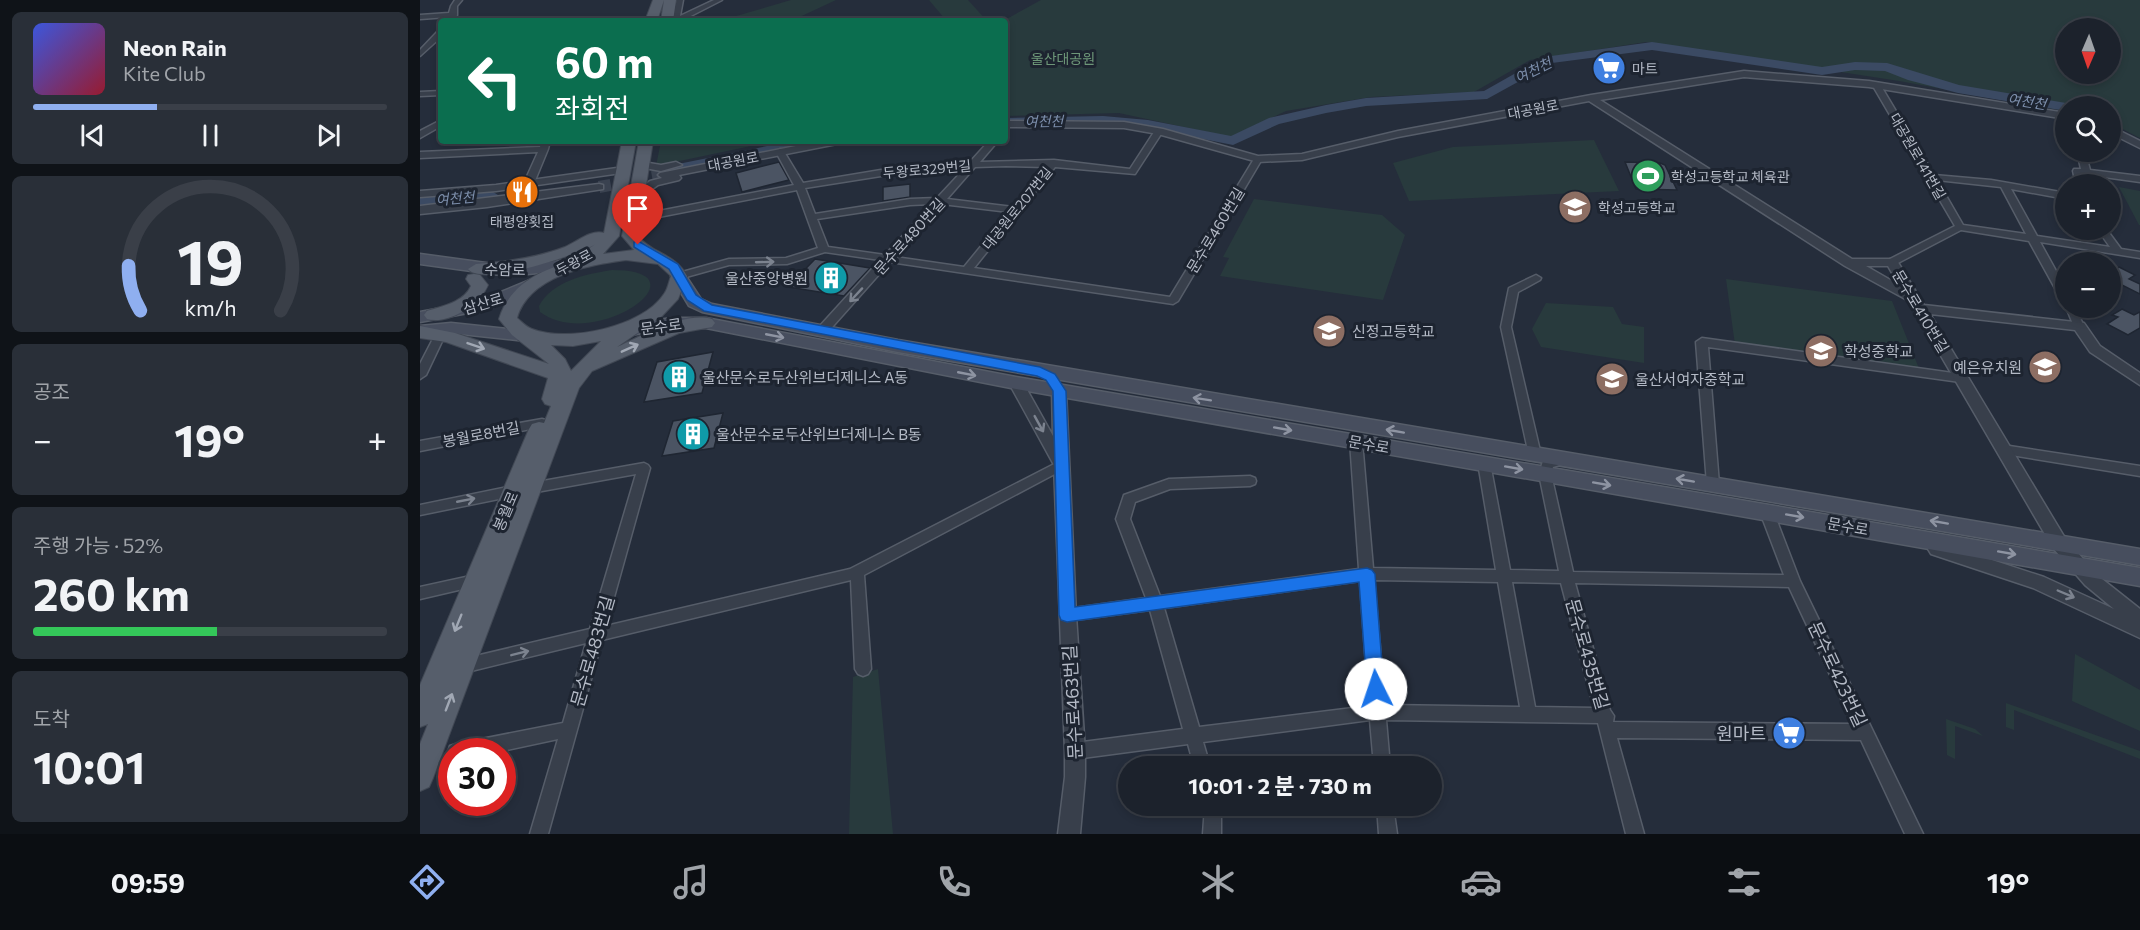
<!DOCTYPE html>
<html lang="ko">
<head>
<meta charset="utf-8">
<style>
  :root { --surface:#1c222c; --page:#292f38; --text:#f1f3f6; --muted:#a0a4a9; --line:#3a3f48; --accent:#8faff0 }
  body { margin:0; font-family:Commissioner,"Noto Sans KR",sans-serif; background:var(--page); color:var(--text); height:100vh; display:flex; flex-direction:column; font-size:22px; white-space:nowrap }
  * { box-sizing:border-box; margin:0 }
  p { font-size:20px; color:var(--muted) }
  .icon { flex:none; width:33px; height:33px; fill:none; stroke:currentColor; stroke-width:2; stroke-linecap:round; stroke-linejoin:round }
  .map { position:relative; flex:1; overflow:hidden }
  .side { display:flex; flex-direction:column; gap:12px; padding:12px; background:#0f1318; width:420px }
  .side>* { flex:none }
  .hud { position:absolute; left:18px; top:18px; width:570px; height:126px; border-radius:6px; box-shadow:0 3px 9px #0003,0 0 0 2px var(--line); background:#0b6e4f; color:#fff; overflow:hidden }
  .needle { width:39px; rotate:182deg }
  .fabs { position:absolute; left:1635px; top:18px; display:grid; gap:12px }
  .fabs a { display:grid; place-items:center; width:66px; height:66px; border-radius:50%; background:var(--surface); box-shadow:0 3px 9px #0003,0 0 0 2px var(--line); font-size:30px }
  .speed { position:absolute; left:18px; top:738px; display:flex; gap:12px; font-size:30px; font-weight:700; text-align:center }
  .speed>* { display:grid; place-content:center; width:78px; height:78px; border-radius:50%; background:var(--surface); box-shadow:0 3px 9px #0003,0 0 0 2px var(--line); line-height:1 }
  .speed .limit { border:9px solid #d22; background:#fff; color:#111 }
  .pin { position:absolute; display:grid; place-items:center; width:51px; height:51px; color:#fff; margin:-62px -26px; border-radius:50% 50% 50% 0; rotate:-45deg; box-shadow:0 0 6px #0007 }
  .pin .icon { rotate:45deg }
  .me { position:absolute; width:66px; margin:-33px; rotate:356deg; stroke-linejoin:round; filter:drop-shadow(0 0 4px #0008) }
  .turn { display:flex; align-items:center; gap:21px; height:126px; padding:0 18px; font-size:27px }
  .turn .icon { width:78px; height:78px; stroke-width:2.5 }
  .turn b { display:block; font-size:42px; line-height:51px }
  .big { font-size:45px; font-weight:700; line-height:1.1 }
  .side .tile { flex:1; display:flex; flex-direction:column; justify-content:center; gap:9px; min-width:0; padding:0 21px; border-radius:9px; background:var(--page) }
  .side .dial { align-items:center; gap:0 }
  .dial svg { height:156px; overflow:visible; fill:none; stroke:var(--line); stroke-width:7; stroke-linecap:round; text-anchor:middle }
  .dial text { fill:var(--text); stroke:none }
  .song { display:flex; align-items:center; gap:18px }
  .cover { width:72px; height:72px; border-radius:9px; background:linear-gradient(135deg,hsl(230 70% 55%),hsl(350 70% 35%)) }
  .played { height:6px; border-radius:3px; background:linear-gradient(90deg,var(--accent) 35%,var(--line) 35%) }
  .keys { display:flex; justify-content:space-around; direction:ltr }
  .heat { display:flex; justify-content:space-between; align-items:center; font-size:33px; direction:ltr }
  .charge { height:9px; border-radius:4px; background:linear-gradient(90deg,#34c759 52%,var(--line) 0) }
  .trip { position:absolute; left:698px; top:756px; width:324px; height:60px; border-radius:30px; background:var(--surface); box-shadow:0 3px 9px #0003,0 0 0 2px var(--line); font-weight:700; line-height:60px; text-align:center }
  .dock { display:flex; height:96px; justify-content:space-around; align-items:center; background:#0b0e12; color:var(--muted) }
  .dock .icon { width:42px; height:42px }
  .dock .on { color:var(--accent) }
  .dock b { font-size:27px; color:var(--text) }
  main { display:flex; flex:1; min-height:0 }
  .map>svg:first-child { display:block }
</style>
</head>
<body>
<main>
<section class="side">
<div class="tile">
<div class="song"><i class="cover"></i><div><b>Neon Rain</b><p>Kite Club</p></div></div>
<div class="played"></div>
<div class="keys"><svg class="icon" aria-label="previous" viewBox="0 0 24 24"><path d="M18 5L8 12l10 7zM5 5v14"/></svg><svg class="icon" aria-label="pause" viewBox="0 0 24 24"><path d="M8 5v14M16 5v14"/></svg><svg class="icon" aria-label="next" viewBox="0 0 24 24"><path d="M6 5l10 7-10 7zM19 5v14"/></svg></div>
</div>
<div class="tile dial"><svg viewBox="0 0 100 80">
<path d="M14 69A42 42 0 1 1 86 69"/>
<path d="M14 69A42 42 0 0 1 8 46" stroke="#8faff0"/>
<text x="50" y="56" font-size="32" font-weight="700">19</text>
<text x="50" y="72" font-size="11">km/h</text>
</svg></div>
<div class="tile"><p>공조</p>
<div class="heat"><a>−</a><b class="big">19°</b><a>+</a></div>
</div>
<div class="tile"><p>주행 가능 · 52%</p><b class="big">260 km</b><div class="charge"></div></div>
<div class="tile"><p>도착</p><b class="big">10:01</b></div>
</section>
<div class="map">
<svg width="1720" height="834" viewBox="0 0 1720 834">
  <rect width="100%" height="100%" fill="#252d3b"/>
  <g fill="#283a3d" fill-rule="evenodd">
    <path d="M371 0H416L371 21H299Z"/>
    <path d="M509 0H548L567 21H524L525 19Z"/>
    <path d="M621 0H1720V138L1691 123 1690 106H1646L1645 111 1479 81 1226 42 1110 60 1054 92 951 97 866 111 810 137 699 113 585 116V21H583ZM1646 28H1690V74H1646Z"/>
    <path d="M1174 140 1199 191 989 201 973 163 1033 147Z"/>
    <path d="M241 141H355L236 166Z"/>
    <path d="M1699 187 1720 191V225H1719Z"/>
    <path d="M834 199 962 215 985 235 963 300 800 276 809 258 803 257Z"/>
    <path d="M192 270C290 270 176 353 120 312L119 306C132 281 166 274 192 270Z"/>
    <path d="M1306 279 1472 301 1500 371 1315 345Z"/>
    <path d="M1126 303 1193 307 1202 324 1224 327V363L1121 347 1112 329Z"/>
    <path d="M1655 654 1720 690V731L1652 701Z"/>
    <path d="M458 669 473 834H429L433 677Z"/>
    <path d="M1586 703 1720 751V759L1594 710V730L1586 727Z"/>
    <path d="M1526 719 1555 729 1563 736 1535 726V759L1527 755Z"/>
  </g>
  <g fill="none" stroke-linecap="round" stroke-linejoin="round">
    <g fill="#3b4a63" fill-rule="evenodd">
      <path d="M1232 42 1402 67 1435 62 1467 63 1539 85 1646 103 1653 106H1646V111L1538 93 1488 80 1465 71 1435 70 1402 75 1232 50 1132 63 1067 99 946 106 906 113 859 124 813 145 728 128 683 124 585 126V118L683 116 728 120 811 136 849 118 906 105 946 98 1064 91 1124 57Z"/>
      <path d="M372 141H401L394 145 258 174 250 169 258 164Z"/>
      <path d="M70 190 78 195 76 198 0 205V195Z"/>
    </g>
  </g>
  <g fill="#4b5463" stroke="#1f2632" stroke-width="1.5">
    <path d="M359 162 369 180 322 192 316 173Z"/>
    <path d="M1205 162 1240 163 1245 165 1257 190 1216 189Z"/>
    <path d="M490 184V197L463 201V187Z"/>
    <path d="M395 259 450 268 424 296 368 287Z"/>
    <path d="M1699 267 1715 275 1709 279 1720 284V294L1690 279V272Z"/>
    <path d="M1702 309 1714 315 1720 312V328L1708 335 1687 324 1698 317 1692 315Z"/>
    <path d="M293 352 282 393 224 402 237 362Z"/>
    <path d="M303 413 294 448 242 456 253 421Z"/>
  </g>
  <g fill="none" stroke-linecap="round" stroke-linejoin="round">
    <path stroke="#3a4250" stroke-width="12" stroke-dasharray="12 6" stroke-linecap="butt" d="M179 187 244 175"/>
    <defs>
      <g id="minor">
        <path d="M35 0H42L37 6V15L35 21H27L28 17 0 19V15L29 13 31 6Z"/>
        <path d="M257 0H263L260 16 294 0H302L261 21H251Z"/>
        <path d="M18 31H21V37L0 56V50Z"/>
        <path d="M1454 84 1461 86 1514 175 1571 180 1646 193V199L1591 189 1617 236 1690 247 1678 230H1687L1701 249 1720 252V258L1620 242 1646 289V302L1641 299 1609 241 1541 230 1476 264H1468V260L1535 226 1453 86ZM1517 180 1581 187 1606 234 1543 225Z"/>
        <path d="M21 91V95L0 96V92Z"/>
        <path d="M21 120V126L0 138V131Z"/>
        <path d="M736 129 743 131 715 174 635 167 554 268 750 297 834 159 841 157 842 159 758 301 753 304 470 262 406 334 402 335 397 331 398 328 460 260 405 252 367 264 309 265 259 279 254 276 255 274 309 259 366 258 398 248 377 190 213 222 208 219 213 216 374 185 356 152 360 149 363 150 383 183 461 170 550 162 569 141H578L560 162 634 160 710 169ZM586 166 626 167 593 207 527 199 555 167ZM545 168 517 198 490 199 395 214 385 188 461 176ZM512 204 465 255 408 247 397 219 490 205ZM522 204 589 212 544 267 475 257Z"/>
        <path d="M122 141H130L128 149 114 183 109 186 104 183 118 152 0 158V152L120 147Z"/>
        <path d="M1657 152H1665L1670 170 1720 176V182L1662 174 1665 184H1656L1653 171 1654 169H1661Z"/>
        <path d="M1116 275 1121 278 1120 280 1098 292 1091 327 1121 455 1119 458H1111L1109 455 1081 327 1089 288Z"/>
        <path d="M1646 307 1655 308 1664 326 1663 329H1655Z"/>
        <path d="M20 331 25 335 6 375 0 379V364L15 335Z"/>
        <path d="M1282 338 1540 374 1546 378 1540 382 1288 347 1299 484 1298 487H1288L1287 484 1276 342Z"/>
        <path d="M122 419 126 420 128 423 126 426 0 451V441Z"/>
        <path d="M936 436 940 438 942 441 953 568 1076 570 1058 463 1060 460H1068L1070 463 1090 570 1139 571 1119 474 1123 461 1142 455 1146 457 1148 460 1146 463 1133 467 1131 474 1153 572 1364 575 1340 512 1342 508 1347 507 1352 508 1380 581 1503 834H1485L1441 740 1197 738 1224 834H1206L1178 723 966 720 970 766H954L950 720 783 742 790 766H774L768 744 655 759 649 757 647 751 649 745 655 743 763 729 730 610 647 621 642 619 640 615 642 611 647 609 726 598 696 519 704 495 749 479 830 476 835 478 836 481 835 484 830 486 750 489 715 502 710 519 740 596 939 569 930 441 932 438ZM954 580 1078 582 1100 707 965 705ZM940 581 949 706 779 727 744 608ZM1092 582 1141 583 1174 708 1115 707ZM1155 583 1369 587 1433 724 1193 722 1194 716 1190 710Z"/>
        <path d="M1583 445 1720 466V476L1579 453 1577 450 1579 447Z"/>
        <path d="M642 460 646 462 648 465 646 468 444 575 451 669 448 674 443 676 438 674 435 669 431 580 182 640 128 834H110L138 739 77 752H32L30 758 28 752 30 746 36 744 143 723 166 643 43 673 38 671 35 666 38 661 43 659 170 629 216 474 111 493 106 492 105 488 106 484 224 463 228 465 230 468 186 626 430 569Z"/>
        <path d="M93 486 98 487 99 491 98 495 0 515V505Z"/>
        <path d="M55 575 60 577 62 581 60 585 0 599V587Z"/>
        <path d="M785 806H801V834H783Z"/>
        <path d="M957 806H973L977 834H959Z"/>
      </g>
      <g id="tertiary">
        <path d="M1324 71 1449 81 1646 113V119L1449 87 1324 77 1180 100 1432 259H1476L1504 305 1664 323 1680 346 1720 373V385L1670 352 1655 330 1510 314 1645 538 1677 575 1720 609V638L1613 588 1511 554 1508 549 1511 544 1517 542 1624 577 1694 609 1665 585 1633 548 1489 301 1425 266 1169 101 978 137 882 160 838 162 738 134 704 128 585 127V121L704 122 743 129 838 156 882 154 978 131 1171 95ZM1446 266H1468L1479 285Z"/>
        <path d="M1690 126 1720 141V148L1690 133Z"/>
        <path d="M401 141H422L417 144 259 175 261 178 259 180 238 185 218 199 212 196 230 181 242 178 238 175 240 173Z"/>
        <path d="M223 162 241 165 256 162 262 165 241 171 219 167V163Z"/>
        <path d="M204 167 208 168V172L76 191 0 197V191L76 185Z"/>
        <path d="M179 184 183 185V189L67 207 0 214V206Z"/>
        <path d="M596 378 601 379 633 436 632 391 639 386 646 391 656 615 665 751V777L660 834H638L645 777V751L634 465 589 383Z"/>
      </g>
      <g id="secondary">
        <path d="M0 254 88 266 157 259 165 264 157 269 88 276 0 264Z"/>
        <path d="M259 271 264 273 281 299 292 304 478 340 1720 549V565L478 352 282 312 269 306 251 276Z"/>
        <path d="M115 278 123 283 120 286 69 309 0 322V312L59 301Z"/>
        <path d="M251 318H286L596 377 1720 568V586L596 389 286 328H251L205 336 199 335 197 331 199 327 205 326Z"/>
        <path d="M31 323 115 332 121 333 123 337 121 341 115 342 31 333 0 336V326Z"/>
      </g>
      <g id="primary">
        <path d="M233 0H256L253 21H241L244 0 237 21H225Z"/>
        <path d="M202 141H216L199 236 183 254 214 250 202 236 219 141H233L218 236C232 254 255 253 267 276L258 299 242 316 197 347C222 336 264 311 292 319L295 323 292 327 259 333 172 371 159 388 13 778 9 787 0 791V744L8 724 0 727V685L109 429 112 424 119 422 124 423 131 406 125 404 122 399 128 378 26 342 0 338V326L35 333 129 364 92 335 79 319C90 283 123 269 157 260L158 255 176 244C157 255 62 287 48 269L56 264C86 262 116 258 145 247 157 242 171 229 184 233ZM206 260 238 264 251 276C249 281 248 289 244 294 223 327 147 343 112 329 106 327 102 322 97 318 109 276 168 265 206 260ZM181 341 151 371 145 359 131 345 153 346Z"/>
        <path d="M54 274 60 275 68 285C60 305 28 325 7 319L4 315 7 311C23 306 44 302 51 286L46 279 48 275Z"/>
      </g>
    </defs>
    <use href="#minor" stroke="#565d69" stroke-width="3"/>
    <use href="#tertiary" stroke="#565d69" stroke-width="3"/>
    <use href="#secondary" stroke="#565d69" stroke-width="3"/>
    <use href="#primary" stroke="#414854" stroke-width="2"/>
    <use href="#minor" fill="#383f4b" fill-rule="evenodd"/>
    <use href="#tertiary" fill="#383f4b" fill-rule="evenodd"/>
    <use href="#secondary" fill="#474e5e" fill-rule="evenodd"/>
    <use href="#primary" fill="#565e6b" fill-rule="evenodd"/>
  </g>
  <defs><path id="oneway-shaft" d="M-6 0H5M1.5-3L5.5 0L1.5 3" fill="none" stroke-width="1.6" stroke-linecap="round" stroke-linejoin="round" transform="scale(1.5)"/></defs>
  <g stroke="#7c838f">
    <use href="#oneway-shaft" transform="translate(345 262) rotate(-2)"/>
    <use href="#oneway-shaft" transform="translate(436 295) rotate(133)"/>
    <use href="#oneway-shaft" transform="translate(619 424) rotate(61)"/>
    <use href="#oneway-shaft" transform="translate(46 500) rotate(-11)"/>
    <use href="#oneway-shaft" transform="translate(1646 594) rotate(23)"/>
    <use href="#oneway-shaft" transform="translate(100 653) rotate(-14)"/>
  </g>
  <g stroke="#8e94a2">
    <use href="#oneway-shaft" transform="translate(355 336) rotate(11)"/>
    <use href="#oneway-shaft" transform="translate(547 374) rotate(11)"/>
    <use href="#oneway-shaft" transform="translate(782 399) rotate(-171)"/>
    <use href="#oneway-shaft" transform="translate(863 429) rotate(10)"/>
    <use href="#oneway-shaft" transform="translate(975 431) rotate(-170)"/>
    <use href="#oneway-shaft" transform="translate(1094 468) rotate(10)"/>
    <use href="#oneway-shaft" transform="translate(1265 480) rotate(-170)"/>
    <use href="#oneway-shaft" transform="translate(1182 484) rotate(10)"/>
    <use href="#oneway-shaft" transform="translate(1375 516) rotate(10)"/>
    <use href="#oneway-shaft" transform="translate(1519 522) rotate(-170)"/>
    <use href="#oneway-shaft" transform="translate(1587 553) rotate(10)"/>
  </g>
  <g stroke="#a1a8b4">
    <use href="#oneway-shaft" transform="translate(56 346) rotate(19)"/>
    <use href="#oneway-shaft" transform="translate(210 348) rotate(-24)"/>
    <use href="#oneway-shaft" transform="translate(38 623) rotate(112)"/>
    <use href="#oneway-shaft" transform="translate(29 702) rotate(-69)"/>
  </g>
  <path fill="#1a73e8" stroke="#114b97" stroke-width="1.5" d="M218 241 258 264 276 295 292 305 620 367 635 374 646 391 655 607 947 568 952 570 955 574 964 689 962 695 956 697 949 695 947 689 939 582 647 622 641 620 639 615 633 391 626 380 617 376 284 311 267 300 249 269 214 247V242Z"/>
  <defs>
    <symbol id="supermarket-disc" viewBox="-11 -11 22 22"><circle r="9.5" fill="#3f7fe0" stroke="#1d2430"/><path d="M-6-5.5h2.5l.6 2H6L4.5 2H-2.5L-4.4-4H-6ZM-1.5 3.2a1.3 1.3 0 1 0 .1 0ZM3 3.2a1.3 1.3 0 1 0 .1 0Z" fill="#fff"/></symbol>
    <symbol id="stadium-disc" viewBox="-11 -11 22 22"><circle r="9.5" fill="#2e9e5b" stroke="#1d2430"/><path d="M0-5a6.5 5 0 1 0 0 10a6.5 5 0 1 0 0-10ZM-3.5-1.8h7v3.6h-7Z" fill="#fff"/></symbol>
    <symbol id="restaurant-disc" viewBox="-11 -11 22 22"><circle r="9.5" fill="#e8710a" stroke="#1d2430"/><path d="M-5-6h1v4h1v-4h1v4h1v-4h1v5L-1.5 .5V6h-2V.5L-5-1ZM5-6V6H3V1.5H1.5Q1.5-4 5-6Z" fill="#fff"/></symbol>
    <symbol id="school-disc" viewBox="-11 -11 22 22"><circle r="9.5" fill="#8d6e63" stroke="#1d2430"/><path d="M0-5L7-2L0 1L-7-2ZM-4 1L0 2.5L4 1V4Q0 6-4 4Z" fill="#fff"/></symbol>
    <symbol id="building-disc" viewBox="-11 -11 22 22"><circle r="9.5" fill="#0f9aa8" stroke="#1d2430"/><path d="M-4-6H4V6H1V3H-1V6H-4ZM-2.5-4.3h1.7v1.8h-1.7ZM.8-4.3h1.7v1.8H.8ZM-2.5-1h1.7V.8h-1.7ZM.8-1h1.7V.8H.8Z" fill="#fff"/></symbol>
  </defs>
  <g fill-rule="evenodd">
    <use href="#supermarket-disc" x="1170" y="49" width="38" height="38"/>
    <use href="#stadium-disc" x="1209" y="157" width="38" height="38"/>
    <use href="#restaurant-disc" x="83" y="173" width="38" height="38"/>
    <use href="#school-disc" x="1136" y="188" width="38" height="38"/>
    <use href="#building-disc" x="392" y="259" width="38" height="38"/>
    <use href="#school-disc" x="890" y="312" width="38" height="38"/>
    <use href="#school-disc" x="1382" y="332" width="38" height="38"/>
    <use href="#school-disc" x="1606" y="348" width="38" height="38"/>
    <use href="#building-disc" x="240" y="358" width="38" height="38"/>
    <use href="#school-disc" x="1173" y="360" width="38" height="38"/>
    <use href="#building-disc" x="254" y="415" width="38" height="38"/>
    <use href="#supermarket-disc" x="1350" y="714" width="38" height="38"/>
  </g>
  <g text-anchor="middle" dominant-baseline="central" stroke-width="6" stroke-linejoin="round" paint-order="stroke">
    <g font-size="14" fill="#6d9678" stroke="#1d2430">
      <text x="643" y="58">울산대공원</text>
    </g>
    <g font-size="14" fill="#b4bac6" stroke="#1d2430" text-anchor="start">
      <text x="1212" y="68">마트</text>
      <text x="1251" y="176">학성고등학교 체육관</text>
      <text x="1178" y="207">학성고등학교</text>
      <text x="102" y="221" text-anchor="middle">태평양횟집</text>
    </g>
    <g font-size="14" font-style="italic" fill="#7d8fac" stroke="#1d2430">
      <text transform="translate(1113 70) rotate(-26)">여천천</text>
      <text transform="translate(1607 101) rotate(9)">여천천</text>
      <text transform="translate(624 121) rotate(-1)">여천천</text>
      <text transform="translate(35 198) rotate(-5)">여천천</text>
    </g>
    <g font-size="14" fill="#b4bac6" stroke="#1d2430">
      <text transform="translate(1113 109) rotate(-11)">대공원로</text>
      <text transform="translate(1498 156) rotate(60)">대공원로141번길</text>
      <text transform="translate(313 161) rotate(-11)">대공원로</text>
      <text transform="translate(507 169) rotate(-5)">두왕로329번길</text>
      <text transform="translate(597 208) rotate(-51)">대공원로207번길</text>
      <text transform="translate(154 262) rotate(-28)">두왕로</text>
    </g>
    <g font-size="15" fill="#b4bac6" stroke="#1d2430">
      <text transform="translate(795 230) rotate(-59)">문수로460번길</text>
      <text transform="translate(489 236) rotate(-48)">문수로480번길</text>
      <text transform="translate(85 269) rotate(1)">수암로</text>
      <text transform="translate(63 303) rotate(-17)">삼산로</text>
      <text transform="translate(1501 311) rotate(59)">문수로410번길</text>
      <text transform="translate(241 326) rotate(-8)">문수로</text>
      <text transform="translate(61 434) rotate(-11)">봉월로8번길</text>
      <text transform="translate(949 444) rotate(10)">문수로</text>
      <text transform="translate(85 511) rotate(-67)">봉월로</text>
      <text transform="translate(1428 526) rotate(10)">문수로</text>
    </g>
    <g font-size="15" fill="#b4bac6" stroke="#1d2430" text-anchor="start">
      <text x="388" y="278" text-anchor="end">울산중앙병원</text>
      <text x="932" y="331">신정고등학교</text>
      <text x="1424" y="351">학성중학교</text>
      <text x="1602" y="367" text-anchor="end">예은유치원</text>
      <text x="282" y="377">울산문수로두산위브더제니스 A동</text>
      <text x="1215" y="379">울산서여자중학교</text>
      <text x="296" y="434">울산문수로두산위브더제니스 B동</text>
    </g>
    <g font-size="18" fill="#b4bac6" stroke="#1d2430">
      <text transform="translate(172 651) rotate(-74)">문수로483번길</text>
      <text transform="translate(1168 654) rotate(74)">문수로435번길</text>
      <text transform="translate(1418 674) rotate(65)">문수로423번길</text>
      <text transform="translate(652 702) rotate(-93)">문수로463번길</text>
    </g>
    <g font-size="18" fill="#b4bac6" stroke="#1d2430" text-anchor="end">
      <text x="1346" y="733">원마트</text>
    </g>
  </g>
</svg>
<div class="fabs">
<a><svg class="needle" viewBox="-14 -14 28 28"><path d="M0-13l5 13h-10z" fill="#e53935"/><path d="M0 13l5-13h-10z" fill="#a0a4a9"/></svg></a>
<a><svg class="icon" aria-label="search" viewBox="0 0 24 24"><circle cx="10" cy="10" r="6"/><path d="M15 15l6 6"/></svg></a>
<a>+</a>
<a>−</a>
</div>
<div class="speed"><div class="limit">30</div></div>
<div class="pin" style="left:218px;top:245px;background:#d93025"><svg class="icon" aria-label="arrive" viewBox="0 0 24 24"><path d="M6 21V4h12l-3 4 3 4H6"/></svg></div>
<svg class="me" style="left:956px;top:689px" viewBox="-20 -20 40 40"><circle r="19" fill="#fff"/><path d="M0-13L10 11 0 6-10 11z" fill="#1a73e8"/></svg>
<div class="trip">10:01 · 2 분 · 730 m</div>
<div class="hud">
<div class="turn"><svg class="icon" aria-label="left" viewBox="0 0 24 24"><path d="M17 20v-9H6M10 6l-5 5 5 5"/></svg><div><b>60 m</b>좌회전</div></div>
</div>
</div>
</main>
<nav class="dock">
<b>09:59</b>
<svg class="icon on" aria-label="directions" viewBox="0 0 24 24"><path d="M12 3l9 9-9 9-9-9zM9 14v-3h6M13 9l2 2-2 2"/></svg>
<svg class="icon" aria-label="music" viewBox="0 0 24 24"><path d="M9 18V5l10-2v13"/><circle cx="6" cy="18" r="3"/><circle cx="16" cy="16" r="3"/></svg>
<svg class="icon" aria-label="phone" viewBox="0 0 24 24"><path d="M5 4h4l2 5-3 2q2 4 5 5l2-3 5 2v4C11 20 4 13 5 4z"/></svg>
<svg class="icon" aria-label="climate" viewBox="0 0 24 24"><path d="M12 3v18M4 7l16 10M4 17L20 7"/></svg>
<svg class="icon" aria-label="car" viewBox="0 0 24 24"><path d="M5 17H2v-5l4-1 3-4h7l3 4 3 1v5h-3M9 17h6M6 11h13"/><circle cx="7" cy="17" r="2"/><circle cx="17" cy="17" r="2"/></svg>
<svg class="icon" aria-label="filters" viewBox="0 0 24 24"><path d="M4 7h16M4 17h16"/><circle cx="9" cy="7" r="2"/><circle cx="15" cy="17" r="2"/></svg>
<b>19°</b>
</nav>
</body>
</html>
